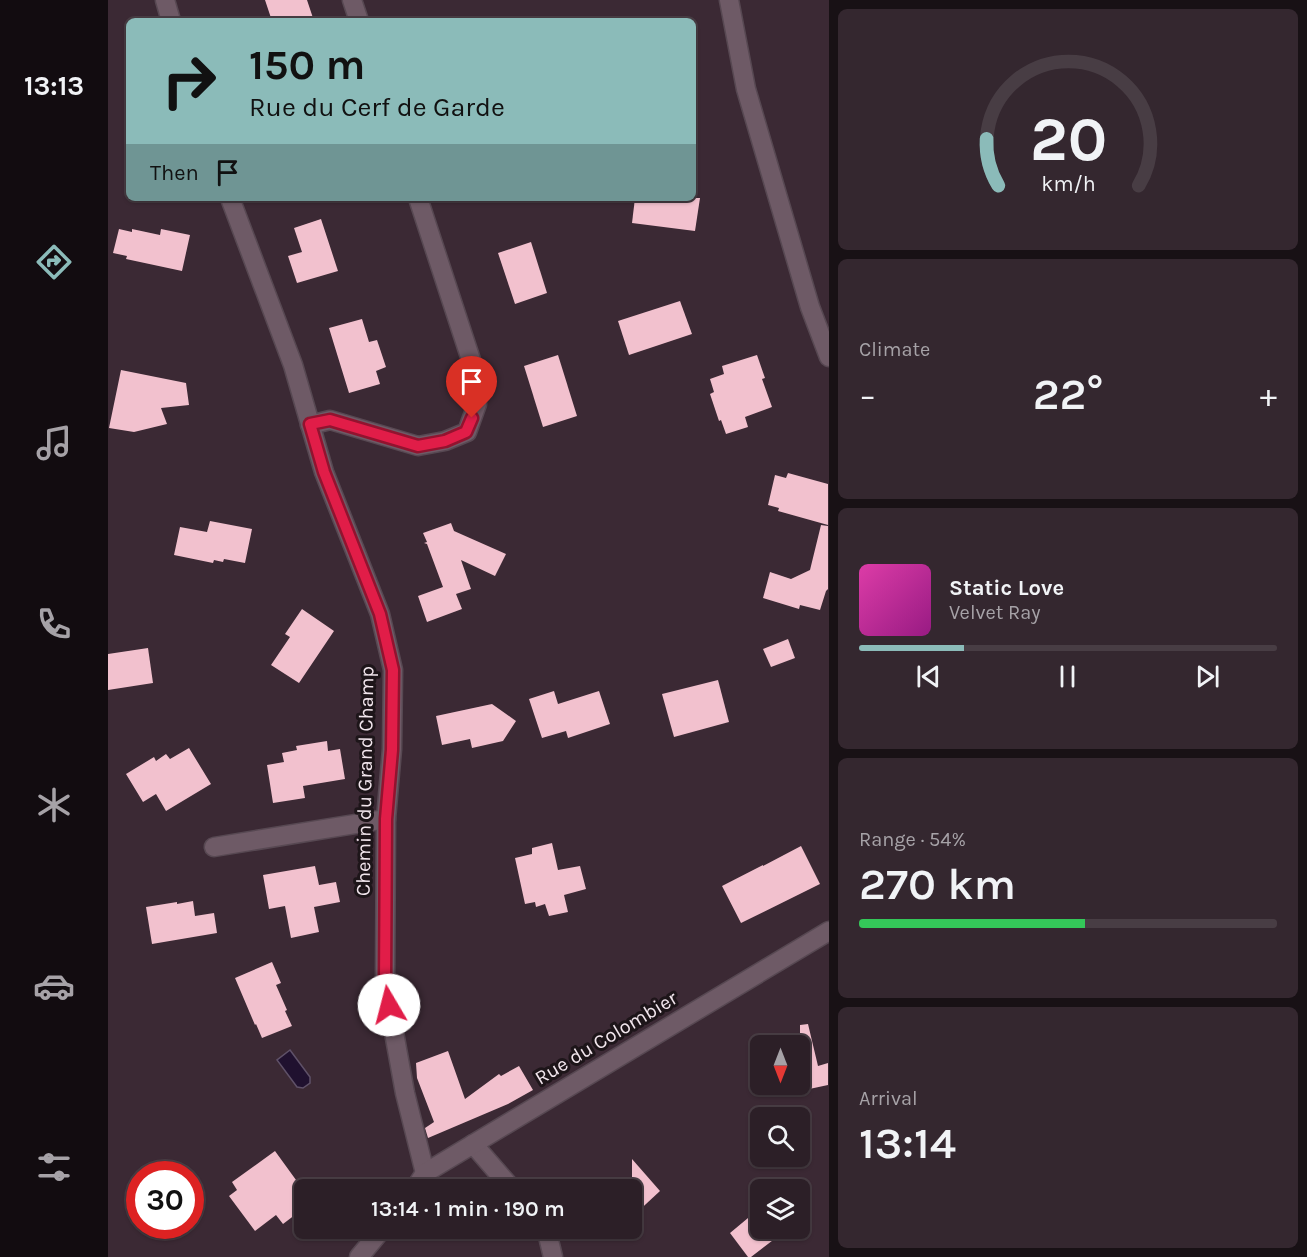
<!DOCTYPE html>
<html lang="en">
<head>
<meta charset="utf-8">
<style>
  :root { --surface:#2c1f27; --page:#34272f; --text:#f1f3f6; --muted:#a6a2a7; --line:#483d44; --accent:#8bbbb9 }
  body { margin:0; font-family:Karla,sans-serif; background:var(--page); color:var(--text); height:100vh; display:flex; flex-direction:column; font-size:22px; white-space:nowrap }
  * { box-sizing:border-box; margin:0 }
  p { font-size:20px; color:var(--muted) }
  .icon { flex:none; width:33px; height:33px; fill:none; stroke:currentColor; stroke-width:2; stroke-linecap:round; stroke-linejoin:round }
  .map { position:relative; flex:1; overflow:hidden }
  .drawer { display:flex; flex-direction:column; gap:9px; padding:9px; background:#181115; width:478px }
  .drawer>* { flex:none }
  .hud { position:absolute; left:18px; top:18px; width:570px; height:183px; border-radius:9px; box-shadow:0 2px 4px #0004,0 0 0 2px var(--line); background:#8bbbb9; color:#111; overflow:hidden }
  .needle { width:39px; rotate:180deg }
  .buttons { position:absolute; left:642px; top:1035px; display:grid; gap:12px }
  .buttons a { display:grid; place-items:center; width:60px; height:60px; border-radius:9px; background:var(--surface); box-shadow:0 2px 4px #0004,0 0 0 2px var(--line); font-size:30px }
  .speed { position:absolute; left:18px; top:1161px; display:flex; gap:12px; font-size:30px; font-weight:700; text-align:center }
  .speed>* { display:grid; place-content:center; width:78px; height:78px; border-radius:50%; background:var(--surface); box-shadow:0 2px 4px #0004,0 0 0 2px var(--line); line-height:1 }
  .speed .limit { border:9px solid #d22; background:#fff; color:#111 }
  .pin { position:absolute; display:grid; place-items:center; width:51px; height:51px; color:#fff; margin:-62px -26px; border-radius:50% 50% 50% 0; rotate:-45deg; box-shadow:0 0 6px #0007 }
  .pin .icon { rotate:45deg }
  .me { position:absolute; width:66px; margin:-33px; rotate:352deg; stroke-linejoin:round; filter:drop-shadow(0 0 4px #0008) }
  .turn { display:flex; align-items:center; gap:21px; height:126px; padding:0 24px; font-size:27px }
  .turn .icon { width:78px; height:78px; stroke-width:2.5 }
  .turn b { display:block; font-size:42px; line-height:51px }
  .then { display:flex; align-items:center; height:57px; padding:0 24px; background:#0003; gap:12px; font-size:22px }
  .big { font-size:45px; font-weight:600; line-height:1.1 }
  .drawer .tile { flex:1; display:flex; flex-direction:column; justify-content:center; gap:9px; min-width:0; padding:0 21px; border-radius:9px; background:var(--page) }
  .drawer .dial { align-items:center; gap:0 }
  .dial svg { height:156px; overflow:visible; fill:none; stroke:var(--line); stroke-width:7; stroke-linecap:round; text-anchor:middle }
  .dial text { fill:var(--text); stroke:none }
  .song { display:flex; align-items:center; gap:18px }
  .cover { width:72px; height:72px; border-radius:9px; background:linear-gradient(135deg,hsl(320 70% 55%),hsl(310 70% 35%)) }
  .played { height:6px; border-radius:3px; background:linear-gradient(90deg,var(--accent) 25%,var(--line) 25%) }
  .keys { display:flex; justify-content:space-around; direction:ltr }
  .heat { display:flex; justify-content:space-between; align-items:center; font-size:33px; direction:ltr }
  .charge { height:9px; border-radius:4px; background:linear-gradient(90deg,#34c759 54%,var(--line) 0) }
  .trip { position:absolute; left:186px; top:1179px; width:348px; height:60px; border-radius:9px; background:var(--surface); box-shadow:0 2px 4px #0004,0 0 0 2px var(--line); font-weight:600; line-height:60px; text-align:center }
  main { display:flex; flex:1; min-height:0 }
  .dock { display:flex; flex-direction:column; width:108px; justify-content:space-around; align-items:center; background:#120c10; color:var(--muted) }
  .dock .icon { width:42px; height:42px }
  .dock .on { color:var(--accent) }
  .dock b { font-size:27px; color:var(--text) }
  .map>svg:first-child { display:block }
</style>
</head>
<body>
<main>
<nav class="dock">
<b>13:13</b>
<svg class="icon on" aria-label="directions" viewBox="0 0 24 24"><path d="M12 3l9 9-9 9-9-9zM9 14v-3h6M13 9l2 2-2 2"/></svg>
<svg class="icon" aria-label="music" viewBox="0 0 24 24"><path d="M9 18V5l10-2v13"/><circle cx="6" cy="18" r="3"/><circle cx="16" cy="16" r="3"/></svg>
<svg class="icon" aria-label="phone" viewBox="0 0 24 24"><path d="M5 4h4l2 5-3 2q2 4 5 5l2-3 5 2v4C11 20 4 13 5 4z"/></svg>
<svg class="icon" aria-label="climate" viewBox="0 0 24 24"><path d="M12 3v18M4 7l16 10M4 17L20 7"/></svg>
<svg class="icon" aria-label="car" viewBox="0 0 24 24"><path d="M5 17H2v-5l4-1 3-4h7l3 4 3 1v5h-3M9 17h6M6 11h13"/><circle cx="7" cy="17" r="2"/><circle cx="17" cy="17" r="2"/></svg>
<svg class="icon" aria-label="filters" viewBox="0 0 24 24"><path d="M4 7h16M4 17h16"/><circle cx="9" cy="7" r="2"/><circle cx="15" cy="17" r="2"/></svg>
</nav>
<div class="map">
<svg width="721" height="1257" viewBox="0 0 721 1257">
  <rect width="100%" height="100%" fill="#3b2934"/>
  <path fill="#20112f" stroke="#5f5168" stroke-width="1.5" d="M182 1050 202 1077V1083L195 1088 189 1087 169 1060Z"/>
  <g fill="#f2c1ce">
    <path d="M157 0H199L206 21H164Z"/>
    <path d="M527 198H592L587 231 524 223Z"/>
    <path d="M213 219 230 271 189 283 180 256 194 252 186 228Z"/>
    <path d="M11 229 24 232V229L52 235 53 229 82 235 74 271 18 259 19 256 5 253Z"/>
    <path d="M423 242 439 293 407 304 390 253Z"/>
    <path d="M572 301 584 334 521 355 510 321Z"/>
    <path d="M254 319 261 342 269 340 278 367 268 371 272 384 241 393 221 328Z"/>
    <path d="M450 355 469 416 435 427 416 366Z"/>
    <path d="M649 355 657 378 654 379 664 407 637 417 640 427 618 434 613 420 611 421 602 394 606 392 602 379 616 374 614 366Z"/>
    <path d="M13 370 78 383 81 405 53 408 59 424 26 432 1 428Z"/>
    <path d="M680 473 720 484V525L670 511 671 508 660 505 667 475 678 478Z"/>
    <path d="M102 521 144 529 137 563 116 559 115 562 106 560 105 563 66 555 72 527 99 532Z"/>
    <path d="M343 523 346 531 398 554 387 576 353 560 363 589 348 594 354 609 319 622 310 596 335 587 319 544 316 543 319 542 315 533Z"/>
    <path d="M713 525 720 526V589L718 591 712 610 692 605 691 609 655 598 662 572 683 579 702 570Z"/>
    <path d="M194 609 226 631 191 683 163 665 182 637 177 634Z"/>
    <path d="M680 639 687 658 663 667 655 649Z"/>
    <path d="M40 648 45 683 0 690V654Z"/>
    <path d="M610 680 621 722 566 737 554 694Z"/>
    <path d="M446 691 450 704 491 691 502 724 460 738 458 731 434 738 421 699Z"/>
    <path d="M384 704 408 721 395 741 364 748 362 739 334 745 328 716Z"/>
    <path d="M219 741 220 751 232 749 237 779 195 786 197 798 165 803 159 765 176 762 174 753 189 750 188 746Z"/>
    <path d="M81 748 103 784 58 811 48 794 35 802 18 774 46 757 48 761 58 754 62 759Z"/>
    <path d="M444 843 450 870 472 866 478 889 456 895 460 912 441 916 437 904 428 907 427 902 417 904 407 858 424 854V848Z"/>
    <path d="M693 846 712 884 633 923 614 886 655 865V866Z"/>
    <path d="M207 866 211 885 228 882 232 902 206 907 211 932 183 938 177 906 161 909 155 875Z"/>
    <path d="M85 901 87 916 106 913 109 933 44 944 38 907 69 902V904Z"/>
    <path d="M164 962 173 983 168 985 179 1010 177 1011 184 1026 154 1038 148 1024 147 1025 127 978Z"/>
    <path d="M700 1024 710 1066 720 1063V1085L692 1091V1025Z"/>
    <path d="M340 1051 357 1099 391 1074 393 1076 411 1066 425 1090 400 1104 320 1138 317 1128 326 1122 309 1078 308 1063Z"/>
    <path d="M167 1151 196 1191V1208L175 1224 168 1215 147 1231 121 1196 129 1190 124 1182Z"/>
    <path d="M524 1159 552 1191 524 1217Z"/>
    <path d="M652 1208V1228H681L643 1257H640L622 1233Z"/>
  </g>
  <g fill="none" stroke-linecap="round" stroke-linejoin="round">
    <defs>
      <g id="minor">
        <path d="M57 0 63 21"/>
        <path d="M244 0 251 21"/>
        <path d="M621 0 638 89 702 307 721 357"/>
        <path d="M122 198 185 365 216 472 272 614 285 670 284 749 278 819 277 983 297 1093 317 1173"/>
        <path d="M202 425 222 420 310 446 337 441 359 432 369 404 365 366 310 198"/>
        <path d="M106 847 278 819"/>
        <path d="M365 1144 405 1190"/>
        <path d="M306 1190 317 1173 721 931"/>
        <path d="M438 1228 445 1257"/>
        <path d="M251 1257 275 1228"/>
      </g>
    </defs>
    <use href="#minor" stroke="#574852" stroke-width="21"/>
    <use href="#minor" stroke="#6e5a66" stroke-width="18"/>
  </g>
  <g fill="none" stroke-linecap="round" stroke-linejoin="round">
    <defs>
      <path id="route" d="M281 1005 277 983 278 819 284 750 285 670 272 614 216 472 202 424 222 420 310 446 337 441 358 432 364 418"/>
    </defs>
    <use href="#route" stroke="#92132f" stroke-width="15"/>
    <use href="#route" stroke="#e11d48" stroke-width="10"/>
  </g>
  <g text-anchor="middle" dominant-baseline="central" stroke-width="6" stroke-linejoin="round" paint-order="stroke">
    <g font-size="20" fill="#f2e6ed" stroke="#1d1519">
      <text transform="translate(257 781) rotate(-89)">Chemin du Grand Champ</text>
      <text transform="translate(498 1038) rotate(-31)">Rue du Colombier</text>
    </g>
  </g>
</svg>
<div class="buttons">
<a><svg class="needle" viewBox="-14 -14 28 28"><path d="M0-13l5 13h-10z" fill="#e53935"/><path d="M0 13l5-13h-10z" fill="#a6a2a7"/></svg></a>
<a><svg class="icon" aria-label="search" viewBox="0 0 24 24"><circle cx="10" cy="10" r="6"/><path d="M15 15l6 6"/></svg></a>
<a><svg class="icon" aria-label="layers" viewBox="0 0 24 24"><path d="M12 4l9 5-9 5-9-5zM3 14l9 5 9-5"/></svg></a>
</div>
<div class="speed"><div class="limit">30</div></div>
<div class="pin" style="left:364px;top:418px;background:#d93025"><svg class="icon" aria-label="arrive" viewBox="0 0 24 24"><path d="M6 21V4h12l-3 4 3 4H6"/></svg></div>
<svg class="me" style="left:281px;top:1005px" viewBox="-20 -20 40 40"><circle r="19" fill="#fff"/><path d="M0-13L10 11 0 6-10 11z" fill="#e11d48"/></svg>
<div class="trip">13:14 · 1 min · 190 m</div>
<div class="hud">
<div class="turn"><svg class="icon" aria-label="right" viewBox="0 0 24 24"><path d="M7 20v-9h11M14 6l5 5-5 5"/></svg><div><b>150 m</b>Rue du Cerf de Garde</div></div>
<div class="then">Then<svg class="icon" aria-label="arrive" viewBox="0 0 24 24"><path d="M6 21V4h12l-3 4 3 4H6"/></svg></div>
</div>
</div>
<section class="drawer">
<div class="tile dial"><svg viewBox="0 0 100 80">
<path d="M14 69A42 42 0 1 1 86 69"/>
<path d="M14 69A42 42 0 0 1 8 45" stroke="#8bbbb9"/>
<text x="50" y="56" font-size="32" font-weight="700">20</text>
<text x="50" y="72" font-size="11">km/h</text>
</svg></div>
<div class="tile"><p>Climate</p>
<div class="heat"><a>−</a><b class="big">22°</b><a>+</a></div>
</div>
<div class="tile">
<div class="song"><i class="cover"></i><div><b>Static Love</b><p>Velvet Ray</p></div></div>
<div class="played"></div>
<div class="keys"><svg class="icon" aria-label="previous" viewBox="0 0 24 24"><path d="M18 5L8 12l10 7zM5 5v14"/></svg><svg class="icon" aria-label="pause" viewBox="0 0 24 24"><path d="M8 5v14M16 5v14"/></svg><svg class="icon" aria-label="next" viewBox="0 0 24 24"><path d="M6 5l10 7-10 7zM19 5v14"/></svg></div>
</div>
<div class="tile"><p>Range · 54%</p><b class="big">270 km</b><div class="charge"></div></div>
<div class="tile"><p>Arrival</p><b class="big">13:14</b></div>
</section>
</main>
</body>
</html>
